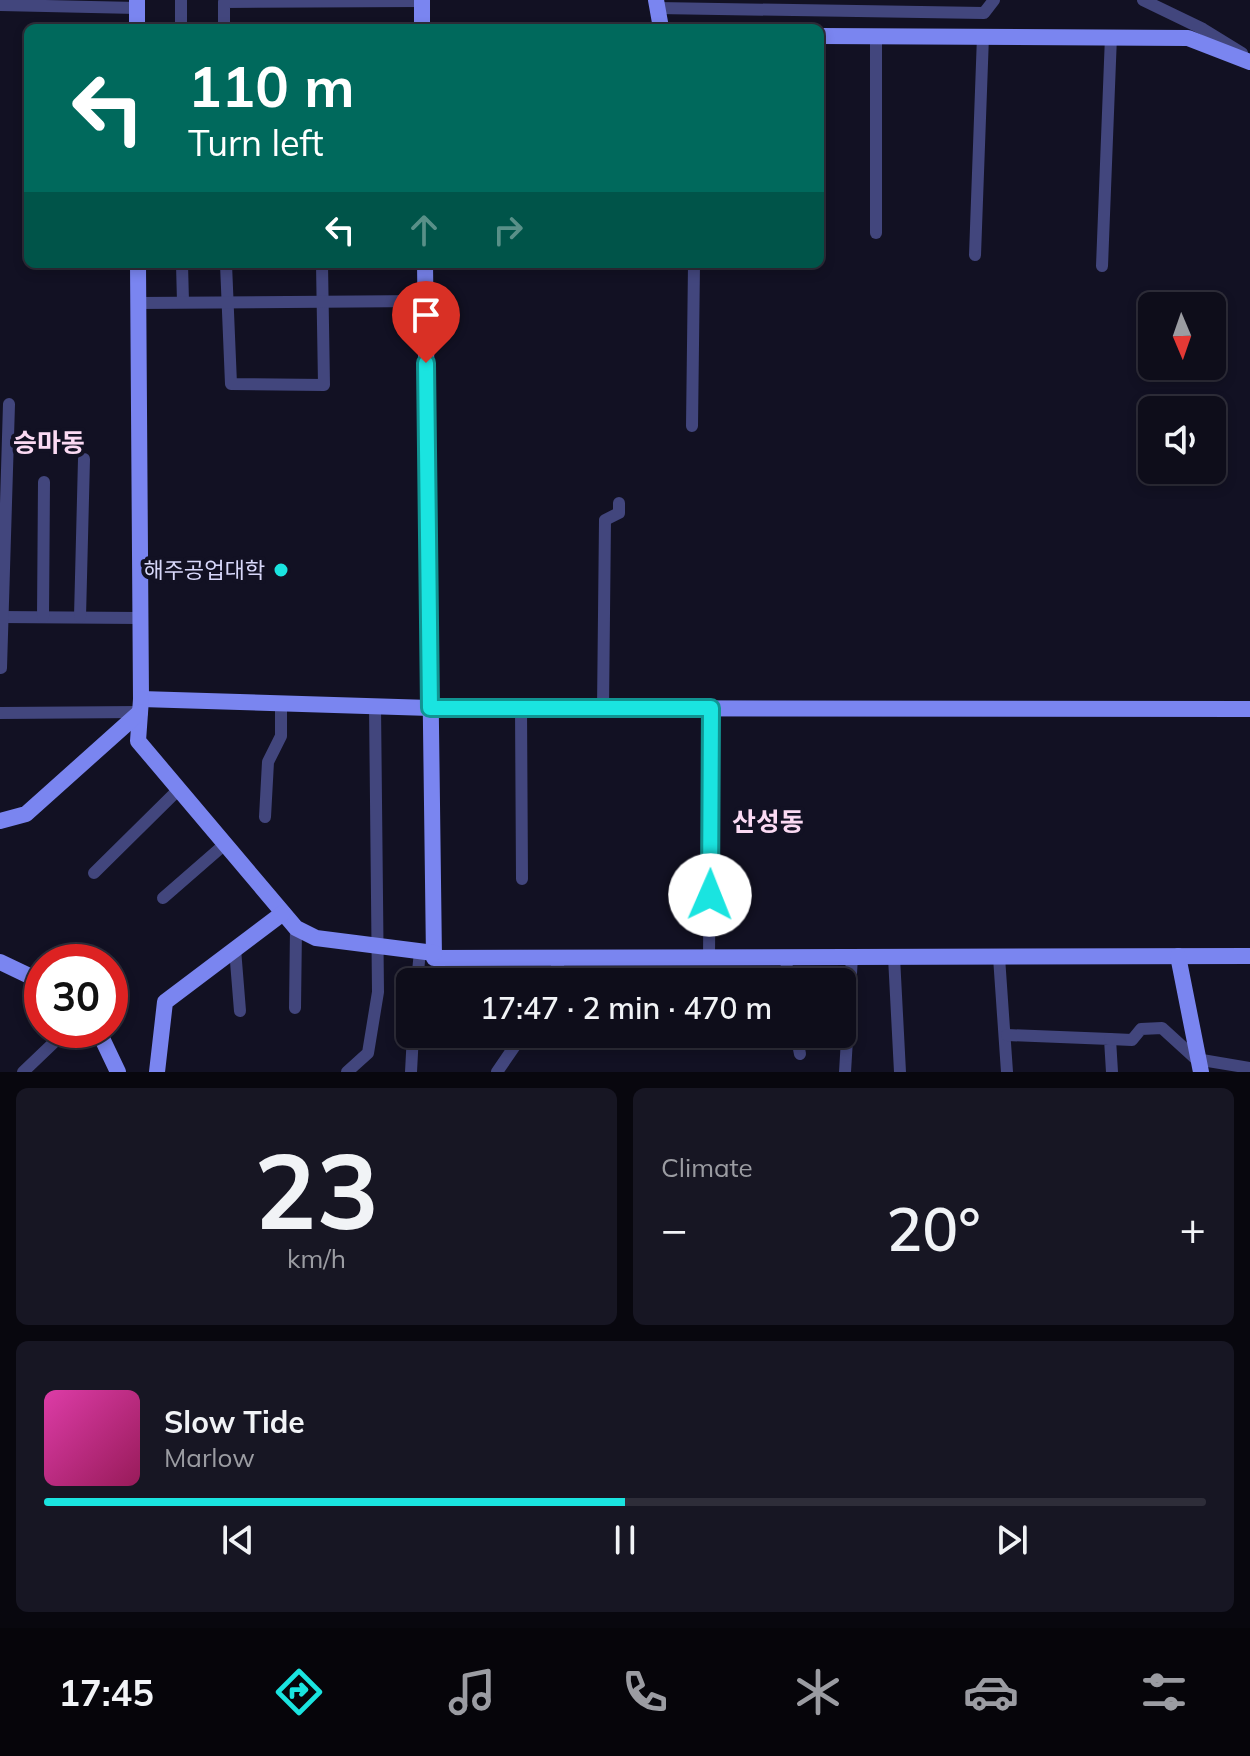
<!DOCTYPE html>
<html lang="en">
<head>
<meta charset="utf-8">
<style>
  :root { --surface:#0e0d1a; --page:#171623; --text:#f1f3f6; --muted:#9b9ca2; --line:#2e2d39; --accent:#1ae4e0 }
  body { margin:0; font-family:Mulish,"Noto Sans KR",sans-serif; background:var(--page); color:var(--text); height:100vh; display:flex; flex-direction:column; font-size:30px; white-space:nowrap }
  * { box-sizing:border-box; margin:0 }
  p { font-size:26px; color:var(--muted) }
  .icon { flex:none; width:44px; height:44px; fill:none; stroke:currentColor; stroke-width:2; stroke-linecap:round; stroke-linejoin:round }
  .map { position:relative; height:1072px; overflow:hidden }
  .drawer { display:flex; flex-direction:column; gap:16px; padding:16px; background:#08070e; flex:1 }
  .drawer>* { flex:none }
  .banner { position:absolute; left:24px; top:24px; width:800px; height:244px; border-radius:12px; box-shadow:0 4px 12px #0003,0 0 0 2px var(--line); background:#00695c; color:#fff; overflow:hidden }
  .needle { width:52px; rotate:178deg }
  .controls { position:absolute; left:1138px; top:292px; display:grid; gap:16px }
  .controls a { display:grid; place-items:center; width:88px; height:88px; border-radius:12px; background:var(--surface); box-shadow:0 4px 12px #0003,0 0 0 2px var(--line); font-size:40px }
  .speed { position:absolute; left:24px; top:944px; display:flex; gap:16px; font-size:40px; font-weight:700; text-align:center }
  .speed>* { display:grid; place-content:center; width:104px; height:104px; border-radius:50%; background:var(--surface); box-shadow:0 4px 12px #0003,0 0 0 2px var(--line); line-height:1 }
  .speed .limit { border:12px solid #d22; background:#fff; color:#111 }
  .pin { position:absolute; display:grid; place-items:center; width:68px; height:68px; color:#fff; margin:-82px -34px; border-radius:50% 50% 50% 0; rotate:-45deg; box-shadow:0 0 8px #0007 }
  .pin .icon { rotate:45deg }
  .me { position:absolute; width:88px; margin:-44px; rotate:1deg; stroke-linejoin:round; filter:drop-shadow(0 0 6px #0008) }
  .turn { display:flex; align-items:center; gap:28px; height:168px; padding:0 32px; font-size:36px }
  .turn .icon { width:104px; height:104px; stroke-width:2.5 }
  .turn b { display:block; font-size:56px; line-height:68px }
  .lanes { display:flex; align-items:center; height:76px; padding:0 32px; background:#0003; justify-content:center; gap:40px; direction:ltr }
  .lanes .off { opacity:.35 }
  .big { font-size:60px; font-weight:600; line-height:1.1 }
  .drawer .widget { flex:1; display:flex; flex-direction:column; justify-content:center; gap:12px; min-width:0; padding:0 28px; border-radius:12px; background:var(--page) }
  .drawer .dial { align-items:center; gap:0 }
  .dial b { font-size:104px; line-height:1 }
  .song { display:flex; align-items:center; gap:24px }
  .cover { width:96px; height:96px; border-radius:12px; background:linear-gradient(135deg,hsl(320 70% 55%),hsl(330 70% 35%)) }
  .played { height:8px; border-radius:4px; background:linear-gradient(90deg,var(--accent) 50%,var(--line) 50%) }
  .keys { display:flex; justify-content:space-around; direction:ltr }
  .heat { display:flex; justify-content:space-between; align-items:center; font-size:44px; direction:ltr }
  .drawer .tiles { flex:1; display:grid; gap:16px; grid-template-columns:1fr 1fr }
  .widget:last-child { grid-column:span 2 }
  .trip { position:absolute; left:396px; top:968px; width:460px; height:80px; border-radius:12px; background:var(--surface); box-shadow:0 4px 12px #0003,0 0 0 2px var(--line); font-weight:600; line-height:80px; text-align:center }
  .menu { display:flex; height:128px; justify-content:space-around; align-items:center; background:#06050a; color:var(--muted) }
  .menu .icon { width:56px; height:56px }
  .menu .selected { color:var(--accent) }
  .menu b { font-size:36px; color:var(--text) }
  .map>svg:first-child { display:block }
</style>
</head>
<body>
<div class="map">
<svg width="1250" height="1072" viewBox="0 0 1250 1072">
  <rect width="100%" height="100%" fill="#121123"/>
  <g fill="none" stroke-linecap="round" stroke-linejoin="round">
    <g stroke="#42467d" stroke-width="12">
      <path d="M181 0V28"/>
      <path d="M1143 0 1203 29 1242 53"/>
      <path d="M0 5 137 8"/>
      <path d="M657 8 984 13 994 0"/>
      <path d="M224 28V2L422 1"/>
      <path d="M876 36V233"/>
      <path d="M975 255 983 36"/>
      <path d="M182 264 183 302"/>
      <path d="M226 264 231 384 324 385 322 264"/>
      <path d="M1102 266 1111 36"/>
      <path d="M138 303 425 301"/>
      <path d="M692 426 694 264"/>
      <path d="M0 617 140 618"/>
      <path d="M43 617 44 482"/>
      <path d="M80 617 84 459"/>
      <path d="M1 668 9 404"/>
      <path d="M521 708 522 879"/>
      <path d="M603 708 605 520 619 513V503"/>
      <path d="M0 713 140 712"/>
      <path d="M265 817 268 762 281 736V703"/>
      <path d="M94 873 179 789"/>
      <path d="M163 898 225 844"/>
      <path d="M235 949 240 1011"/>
      <path d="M709 957 711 708"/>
      <path d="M786 957 788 982"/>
      <path d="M894 957 900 1072"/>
      <path d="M999 957 1007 1072"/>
      <path d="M417 982 420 951"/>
      <path d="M550 982 561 958"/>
      <path d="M295 1008 296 928"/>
      <path d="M796 1034 800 1054"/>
      <path d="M1007 1035 1110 1039 1112 1072"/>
      <path d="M1110 1039 1132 1040 1141 1029 1162 1028 1196 1059 1250 1068"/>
      <path d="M23 1072 67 1030"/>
      <path d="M347 1072 368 1053 378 992 375 706"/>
      <path d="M411 1072 413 1034"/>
      <path d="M497 1072 523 1034"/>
      <path d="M845 1072 852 957"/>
    </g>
    <g stroke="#7a85f0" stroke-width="16">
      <path d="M137 0V28"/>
      <path d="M422 0V28"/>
      <path d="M656 0 661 28"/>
      <path d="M820 36 1188 38 1250 62"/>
      <path d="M138 264 141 699 430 708 1250 709"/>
      <path d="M425 264 434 958 1250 956"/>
      <path d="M141 699 138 741 296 928 316 938 434 953"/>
      <path d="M0 821 26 814 140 712"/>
      <path d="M1178 956 1201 1072"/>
      <path d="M0 962 42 982"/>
      <path d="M98 1030 118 1072"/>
      <path d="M157 1072 165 1002 283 913"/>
    </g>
  </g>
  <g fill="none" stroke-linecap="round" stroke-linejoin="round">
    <defs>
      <path id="route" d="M426 363 430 708H711L710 895"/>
    </defs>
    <use href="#route" stroke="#119492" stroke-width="20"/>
    <use href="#route" stroke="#1ae4e0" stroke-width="14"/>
  </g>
  <circle fill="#1ae4e0" stroke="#121123" stroke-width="3" cx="281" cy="570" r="8"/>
  <g text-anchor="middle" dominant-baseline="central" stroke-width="8" stroke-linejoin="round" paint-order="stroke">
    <g font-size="22" fill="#d8d8fa" stroke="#121123" text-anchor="end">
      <text x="265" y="570">해주공업대학</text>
    </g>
    <g font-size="26" font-weight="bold" fill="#fbdaf3" stroke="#121123">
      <text x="49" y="442">승마동</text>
      <text x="768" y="821">산성동</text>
    </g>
  </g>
</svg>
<div class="controls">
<a><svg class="needle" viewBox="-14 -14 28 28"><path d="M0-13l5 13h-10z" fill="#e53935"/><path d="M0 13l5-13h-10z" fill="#9b9ca2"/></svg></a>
<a><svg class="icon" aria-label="sound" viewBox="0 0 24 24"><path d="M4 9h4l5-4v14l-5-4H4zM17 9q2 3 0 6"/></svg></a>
</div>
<div class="speed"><div class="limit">30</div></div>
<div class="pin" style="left:426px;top:363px;background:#d93025"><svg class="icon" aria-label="arrive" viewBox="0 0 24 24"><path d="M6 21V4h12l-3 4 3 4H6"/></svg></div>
<svg class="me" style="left:710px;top:895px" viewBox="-20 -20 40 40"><circle r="19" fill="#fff"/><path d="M0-13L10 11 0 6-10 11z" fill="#1ae4e0"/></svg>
<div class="trip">17:47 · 2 min · 470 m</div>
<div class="banner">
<div class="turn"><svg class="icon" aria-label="left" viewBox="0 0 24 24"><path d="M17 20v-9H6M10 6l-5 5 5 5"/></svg><div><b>110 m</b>Turn left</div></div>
<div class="lanes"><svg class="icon" aria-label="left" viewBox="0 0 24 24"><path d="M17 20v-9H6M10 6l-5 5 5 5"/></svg><svg class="icon off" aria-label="ahead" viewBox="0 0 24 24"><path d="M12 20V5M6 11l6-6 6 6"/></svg><svg class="icon off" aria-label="right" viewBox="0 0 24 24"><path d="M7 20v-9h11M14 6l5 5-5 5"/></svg></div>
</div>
</div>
<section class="drawer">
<div class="tiles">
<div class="widget dial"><b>23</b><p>km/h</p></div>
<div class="widget"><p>Climate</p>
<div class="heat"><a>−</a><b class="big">20°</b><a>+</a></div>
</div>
<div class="widget">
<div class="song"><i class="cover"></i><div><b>Slow Tide</b><p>Marlow</p></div></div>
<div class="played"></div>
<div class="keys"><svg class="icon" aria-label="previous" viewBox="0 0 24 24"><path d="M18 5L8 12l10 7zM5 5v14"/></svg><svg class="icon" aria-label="pause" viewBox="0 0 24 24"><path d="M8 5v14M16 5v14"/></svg><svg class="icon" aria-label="next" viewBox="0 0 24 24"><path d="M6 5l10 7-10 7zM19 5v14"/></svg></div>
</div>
</div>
</section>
<nav class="menu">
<b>17:45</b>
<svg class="icon selected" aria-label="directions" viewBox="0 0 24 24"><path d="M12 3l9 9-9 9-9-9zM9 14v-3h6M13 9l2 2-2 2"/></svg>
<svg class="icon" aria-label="music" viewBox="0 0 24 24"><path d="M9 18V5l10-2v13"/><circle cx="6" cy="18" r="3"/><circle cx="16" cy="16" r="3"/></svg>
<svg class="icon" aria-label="phone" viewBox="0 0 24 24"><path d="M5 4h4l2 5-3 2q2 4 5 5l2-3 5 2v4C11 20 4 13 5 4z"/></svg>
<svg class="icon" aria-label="climate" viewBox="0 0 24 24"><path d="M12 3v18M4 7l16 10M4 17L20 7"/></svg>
<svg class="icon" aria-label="car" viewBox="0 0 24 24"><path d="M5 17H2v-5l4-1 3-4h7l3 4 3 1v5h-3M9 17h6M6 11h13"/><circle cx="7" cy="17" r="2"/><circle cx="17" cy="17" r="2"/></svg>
<svg class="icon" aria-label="filters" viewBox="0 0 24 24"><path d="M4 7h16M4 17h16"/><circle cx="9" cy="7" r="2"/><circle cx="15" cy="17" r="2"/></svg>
</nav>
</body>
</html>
